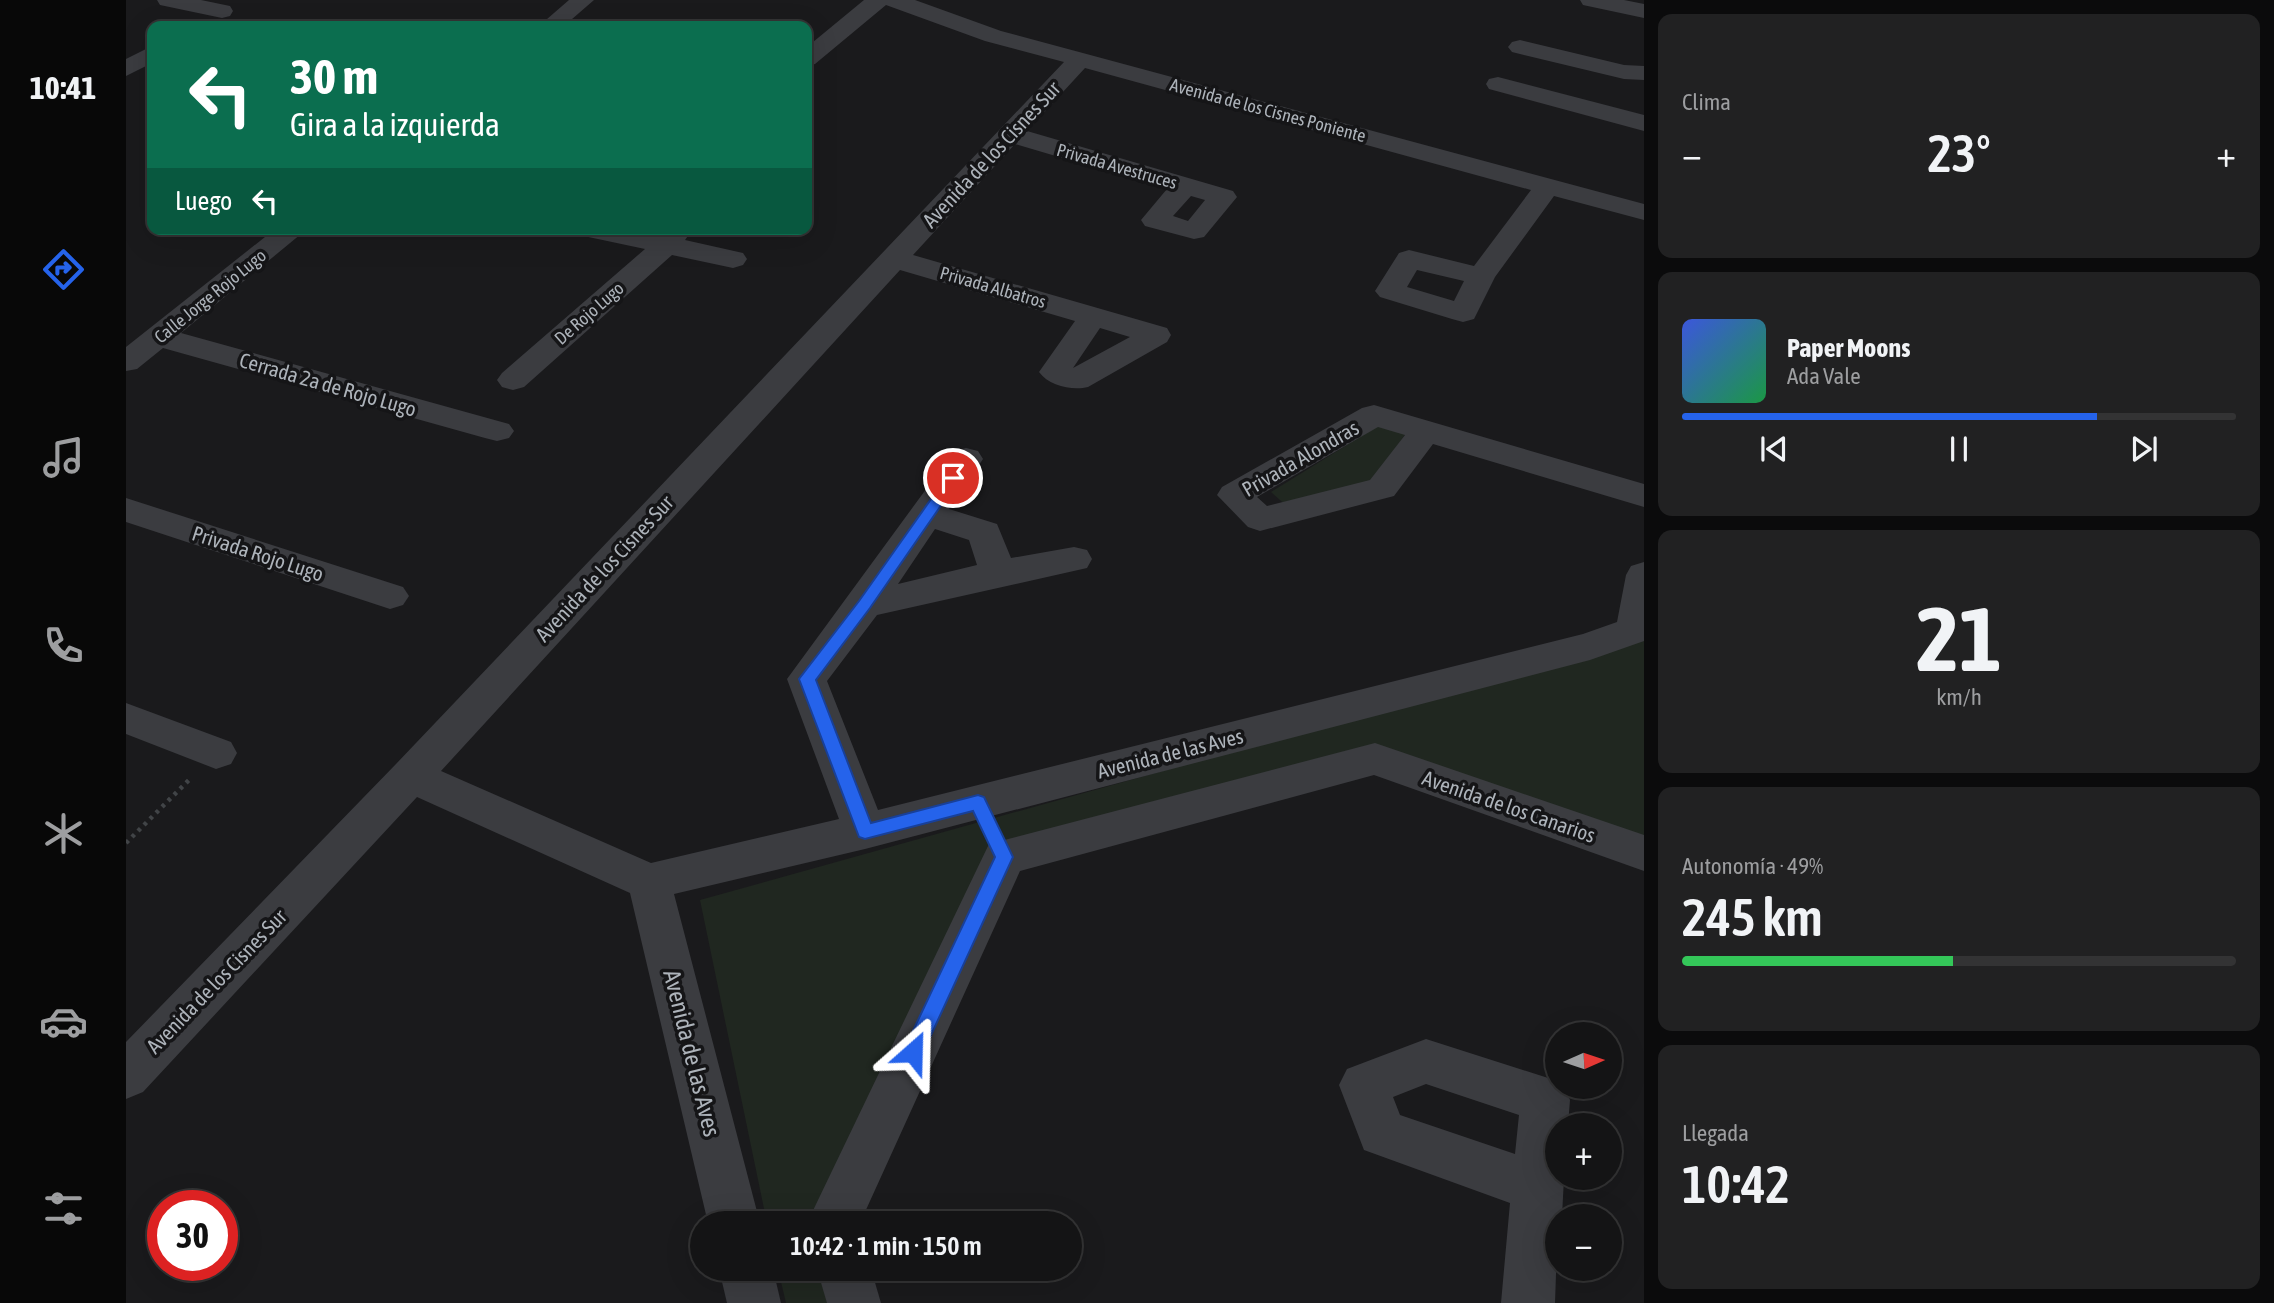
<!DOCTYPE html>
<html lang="es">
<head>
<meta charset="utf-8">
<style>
  :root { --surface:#141415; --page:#212122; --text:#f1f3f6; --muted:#9d9ea0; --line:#333334; --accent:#2563eb }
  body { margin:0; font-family:"Asap Condensed",sans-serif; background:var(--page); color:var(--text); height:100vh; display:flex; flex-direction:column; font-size:26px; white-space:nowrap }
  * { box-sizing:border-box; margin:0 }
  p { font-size:23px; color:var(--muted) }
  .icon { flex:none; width:38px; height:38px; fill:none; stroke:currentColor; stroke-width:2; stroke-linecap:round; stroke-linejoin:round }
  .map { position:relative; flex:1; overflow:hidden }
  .side { display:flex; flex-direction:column; gap:14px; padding:14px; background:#0b0b0c; width:630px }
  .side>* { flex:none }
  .top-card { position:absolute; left:21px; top:21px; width:665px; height:214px; border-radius:14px; box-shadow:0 7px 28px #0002,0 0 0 2px var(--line); background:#0b6e4f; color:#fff; overflow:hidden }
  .needle { width:46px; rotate:87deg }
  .tools { position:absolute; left:1419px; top:1022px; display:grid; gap:14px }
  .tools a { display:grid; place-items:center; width:77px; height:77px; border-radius:50%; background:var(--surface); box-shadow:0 7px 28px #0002,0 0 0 2px var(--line); font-size:35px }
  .speed { position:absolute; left:21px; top:1190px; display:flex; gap:14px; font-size:35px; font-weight:700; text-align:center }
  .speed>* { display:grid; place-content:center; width:91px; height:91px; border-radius:50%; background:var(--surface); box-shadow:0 7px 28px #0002,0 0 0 2px var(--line); line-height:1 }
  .speed .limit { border:10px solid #d22; background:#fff; color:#111 }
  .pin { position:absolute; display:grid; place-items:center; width:60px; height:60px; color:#fff; margin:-30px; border:4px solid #fff; border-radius:50%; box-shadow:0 2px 7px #0007 }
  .me { position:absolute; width:77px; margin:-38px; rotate:25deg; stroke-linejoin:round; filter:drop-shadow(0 0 5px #0008) }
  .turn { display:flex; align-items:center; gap:24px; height:147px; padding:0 28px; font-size:32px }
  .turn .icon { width:91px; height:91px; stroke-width:2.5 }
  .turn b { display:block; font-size:49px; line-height:60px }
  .then { display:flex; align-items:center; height:66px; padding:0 28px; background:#0003; gap:14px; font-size:26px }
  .big { font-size:52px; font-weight:600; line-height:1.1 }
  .side .tile { flex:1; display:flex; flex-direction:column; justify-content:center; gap:10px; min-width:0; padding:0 24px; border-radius:14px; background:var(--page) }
  .side .dial { align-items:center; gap:0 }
  .dial b { font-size:91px; line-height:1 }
  .song { display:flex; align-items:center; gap:21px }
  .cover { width:84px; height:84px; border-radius:10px; background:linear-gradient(135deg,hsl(230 70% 55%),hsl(140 70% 35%)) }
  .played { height:7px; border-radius:4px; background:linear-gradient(90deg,var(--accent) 75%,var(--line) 75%) }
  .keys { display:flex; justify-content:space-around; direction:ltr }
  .heat { display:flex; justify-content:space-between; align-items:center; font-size:38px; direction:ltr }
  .charge { height:10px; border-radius:5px; background:linear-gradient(90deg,#34c759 49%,var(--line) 0) }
  .trip { position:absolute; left:564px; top:1211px; width:392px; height:70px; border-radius:35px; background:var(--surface); box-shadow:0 7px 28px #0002,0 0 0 2px var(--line); font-weight:600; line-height:70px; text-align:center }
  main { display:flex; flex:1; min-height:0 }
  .menu { display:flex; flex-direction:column; width:126px; justify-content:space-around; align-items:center; background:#080808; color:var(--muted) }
  .menu .icon { width:49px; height:49px }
  .menu .on { color:var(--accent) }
  .menu b { font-size:32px; color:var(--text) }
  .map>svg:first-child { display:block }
</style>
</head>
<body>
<main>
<nav class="menu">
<b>10:41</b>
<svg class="icon on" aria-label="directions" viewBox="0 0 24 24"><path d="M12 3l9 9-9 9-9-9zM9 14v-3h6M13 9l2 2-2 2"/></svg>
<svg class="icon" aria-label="music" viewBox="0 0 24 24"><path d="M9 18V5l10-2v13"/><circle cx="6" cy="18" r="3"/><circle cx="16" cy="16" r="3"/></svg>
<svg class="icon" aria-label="phone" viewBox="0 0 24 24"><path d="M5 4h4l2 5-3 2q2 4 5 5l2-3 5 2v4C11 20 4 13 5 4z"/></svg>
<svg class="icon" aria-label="climate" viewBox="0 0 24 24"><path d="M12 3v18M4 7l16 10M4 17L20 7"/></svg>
<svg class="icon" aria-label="car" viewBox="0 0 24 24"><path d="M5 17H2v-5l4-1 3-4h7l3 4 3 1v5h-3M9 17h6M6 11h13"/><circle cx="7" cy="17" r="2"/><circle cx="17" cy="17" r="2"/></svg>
<svg class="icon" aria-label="filters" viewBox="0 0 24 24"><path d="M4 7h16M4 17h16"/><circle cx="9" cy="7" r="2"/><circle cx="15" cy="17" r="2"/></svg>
</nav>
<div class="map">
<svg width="1518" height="1303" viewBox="0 0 1518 1303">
  <rect width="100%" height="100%" fill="#1a1a1c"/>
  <g fill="#202720">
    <path d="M1255 424 1280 433 1247 482 1163 508 1145 492Z"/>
    <path d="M1518 607V839L1253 752 896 843 691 1219 692 1223H641L574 900 1510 639Z"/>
    <path d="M652 1269H705L715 1303H660Z"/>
  </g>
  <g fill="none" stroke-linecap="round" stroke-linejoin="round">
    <path stroke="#414447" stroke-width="4.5" stroke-dasharray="3.5 5" stroke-linecap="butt" d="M0 843 64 779"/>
    <g fill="#3b3c40" fill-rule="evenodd">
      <path d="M31 0H75L104 6 107 11 104 16 96 18 34 5Z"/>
      <path d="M443 0H468L438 26H413Z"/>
      <path d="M738 0H789L875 31 1518 204V220L1428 196 1369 277 1348 319 1337 322 1326 319 1254 297 1249 291 1273 253 1283 250 1348 266 1405 190 959 68 901 131 1107 191 1111 197 1078 237 1068 239 1019 226 1015 220 1041 189 889 144 787 255 1041 328 1045 335 1041 342 962 387C947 391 923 386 913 372L949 321 774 270 315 771 525 863 713 819 661 679 828 451 840 448 852 451 857 459 823 509 871 524 885 558 948 547 961 550 966 559 961 568 751 615 701 681 752 810 1457 634 1491 622 1500 575 1505 566 1518 562V641L1464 660 739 849 548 894 634 1223H582L504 893 291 797 17 1092 0 1099V1042L270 764 938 62 859 41 760 5 689 64 681 66V47ZM1065 196 1079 200 1062 221 1047 216ZM1291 270 1338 281 1328 301 1281 287ZM974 328 1004 337 947 368ZM809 529 843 540 851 565 772 584Z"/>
      <path d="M1454 0H1498L1518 4V18L1457 5Z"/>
      <path d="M1394 40 1498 65 1518 66V80L1498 79 1386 52 1382 47 1386 42Z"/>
      <path d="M26 46V63L0 76V59Z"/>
      <path d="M1372 77 1518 115V131L1363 89 1360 84 1363 79Z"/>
      <path d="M149 229H181L55 333 383 424 388 431 383 438 371 441 359 438 37 348 11 369 0 371V347Z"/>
      <path d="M449 229H505L533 235 538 229H567L559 240 617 253 621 259 617 265 607 268 546 255 398 387 387 390 376 387 371 380 376 373 519 249 453 235Z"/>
      <path d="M1248 405 1518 484V507L1307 444 1268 496 1134 531 1122 527 1091 495 1096 487 1236 408ZM1252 427 1279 435 1244 480 1141 506 1131 497Z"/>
      <path d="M0 498 277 587 283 596 277 605 264 609 0 522Z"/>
      <path d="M0 703 105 742 111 753 105 764 90 769 0 734Z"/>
      <path d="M1249 743 1518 835V871L1248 775 894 871 734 1223H681L863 844Z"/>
      <path d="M1300 1039 1419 1077 1432 1081V1087H1438L1444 1100 1442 1125H1432V1178H1438L1436 1216H1432L1429 1303H1375L1384 1203 1238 1150 1213 1085 1221 1069ZM1300 1084 1393 1115 1389 1154 1274 1115 1267 1097Z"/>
      <path d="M593 1269H647L655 1303H601Z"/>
      <path d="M691 1269H745L755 1303H701Z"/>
    </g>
  </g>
  <path fill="#2563eb" stroke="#184099" stroke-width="2" d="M827 473 832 475V481L744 608 690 680 745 823 852 795 858 797 887 857 794 1059 787 1062 780 1059 777 1052 869 857 847 811 739 839 733 837 673 679 733 601 822 475Z"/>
  <g text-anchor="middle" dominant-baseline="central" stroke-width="7" stroke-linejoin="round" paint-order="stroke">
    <g font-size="18" fill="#adb3ba" stroke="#151517">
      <text transform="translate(1142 110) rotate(15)">Avenida de los Cisnes Poniente</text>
      <text transform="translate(991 166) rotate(16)">Privada Avestruces</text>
      <text transform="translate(867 287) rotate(16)">Privada Albatros</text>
      <text transform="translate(84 296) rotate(-39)">Calle Jorge Rojo Lugo</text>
      <text transform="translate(463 313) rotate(-41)">De Rojo Lugo</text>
    </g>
    <g font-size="21" fill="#adb3ba" stroke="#151517">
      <text transform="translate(865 154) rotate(-47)">Avenida de los Cisnes Sur</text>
      <text transform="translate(202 384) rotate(16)">Cerrada 2a de Rojo Lugo</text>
      <text transform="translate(1174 458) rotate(-30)">Privada Alondras</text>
      <text transform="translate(132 553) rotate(18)">Privada Rojo Lugo</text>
      <text transform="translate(478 568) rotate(-47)">Avenida de los Cisnes Sur</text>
      <text transform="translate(1044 753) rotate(-14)">Avenida de las Aves</text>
      <text transform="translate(1383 806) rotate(19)">Avenida de los Canarios</text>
      <text transform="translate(90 981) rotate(-46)">Avenida de los Cisnes Sur</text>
    </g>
    <g font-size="24" fill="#adb3ba" stroke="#151517">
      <text transform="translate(566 1053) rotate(76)">Avenida de las Aves</text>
    </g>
  </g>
</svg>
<div class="tools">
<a><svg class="needle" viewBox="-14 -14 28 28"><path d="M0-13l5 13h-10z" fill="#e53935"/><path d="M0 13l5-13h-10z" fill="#9d9ea0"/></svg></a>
<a>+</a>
<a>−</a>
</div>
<div class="speed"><div class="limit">30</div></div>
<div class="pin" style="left:827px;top:478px;background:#d93025"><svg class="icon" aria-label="arrive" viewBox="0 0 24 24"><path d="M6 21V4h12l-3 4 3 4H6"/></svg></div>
<svg class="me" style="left:787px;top:1052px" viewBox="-20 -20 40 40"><path d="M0-17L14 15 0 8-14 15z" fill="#2563eb" stroke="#fff" stroke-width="4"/></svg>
<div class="trip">10:42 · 1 min · 150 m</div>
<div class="top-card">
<div class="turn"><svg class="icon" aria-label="left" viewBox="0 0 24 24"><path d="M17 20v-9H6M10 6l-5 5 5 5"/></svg><div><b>30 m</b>Gira a la izquierda</div></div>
<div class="then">Luego<svg class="icon" aria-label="left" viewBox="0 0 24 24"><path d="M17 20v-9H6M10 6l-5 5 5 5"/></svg></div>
</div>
</div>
<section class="side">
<div class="tile"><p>Clima</p>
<div class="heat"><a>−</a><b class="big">23°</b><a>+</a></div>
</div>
<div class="tile">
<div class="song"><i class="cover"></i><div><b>Paper Moons</b><p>Ada Vale</p></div></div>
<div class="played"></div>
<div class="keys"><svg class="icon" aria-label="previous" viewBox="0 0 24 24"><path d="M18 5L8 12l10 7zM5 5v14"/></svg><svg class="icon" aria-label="pause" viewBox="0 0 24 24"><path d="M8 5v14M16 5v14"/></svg><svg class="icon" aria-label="next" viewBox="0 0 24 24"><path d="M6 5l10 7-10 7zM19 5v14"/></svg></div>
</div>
<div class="tile dial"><b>21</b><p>km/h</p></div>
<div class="tile"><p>Autonomía · 49%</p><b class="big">245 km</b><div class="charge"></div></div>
<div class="tile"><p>Llegada</p><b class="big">10:42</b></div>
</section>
</main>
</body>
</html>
